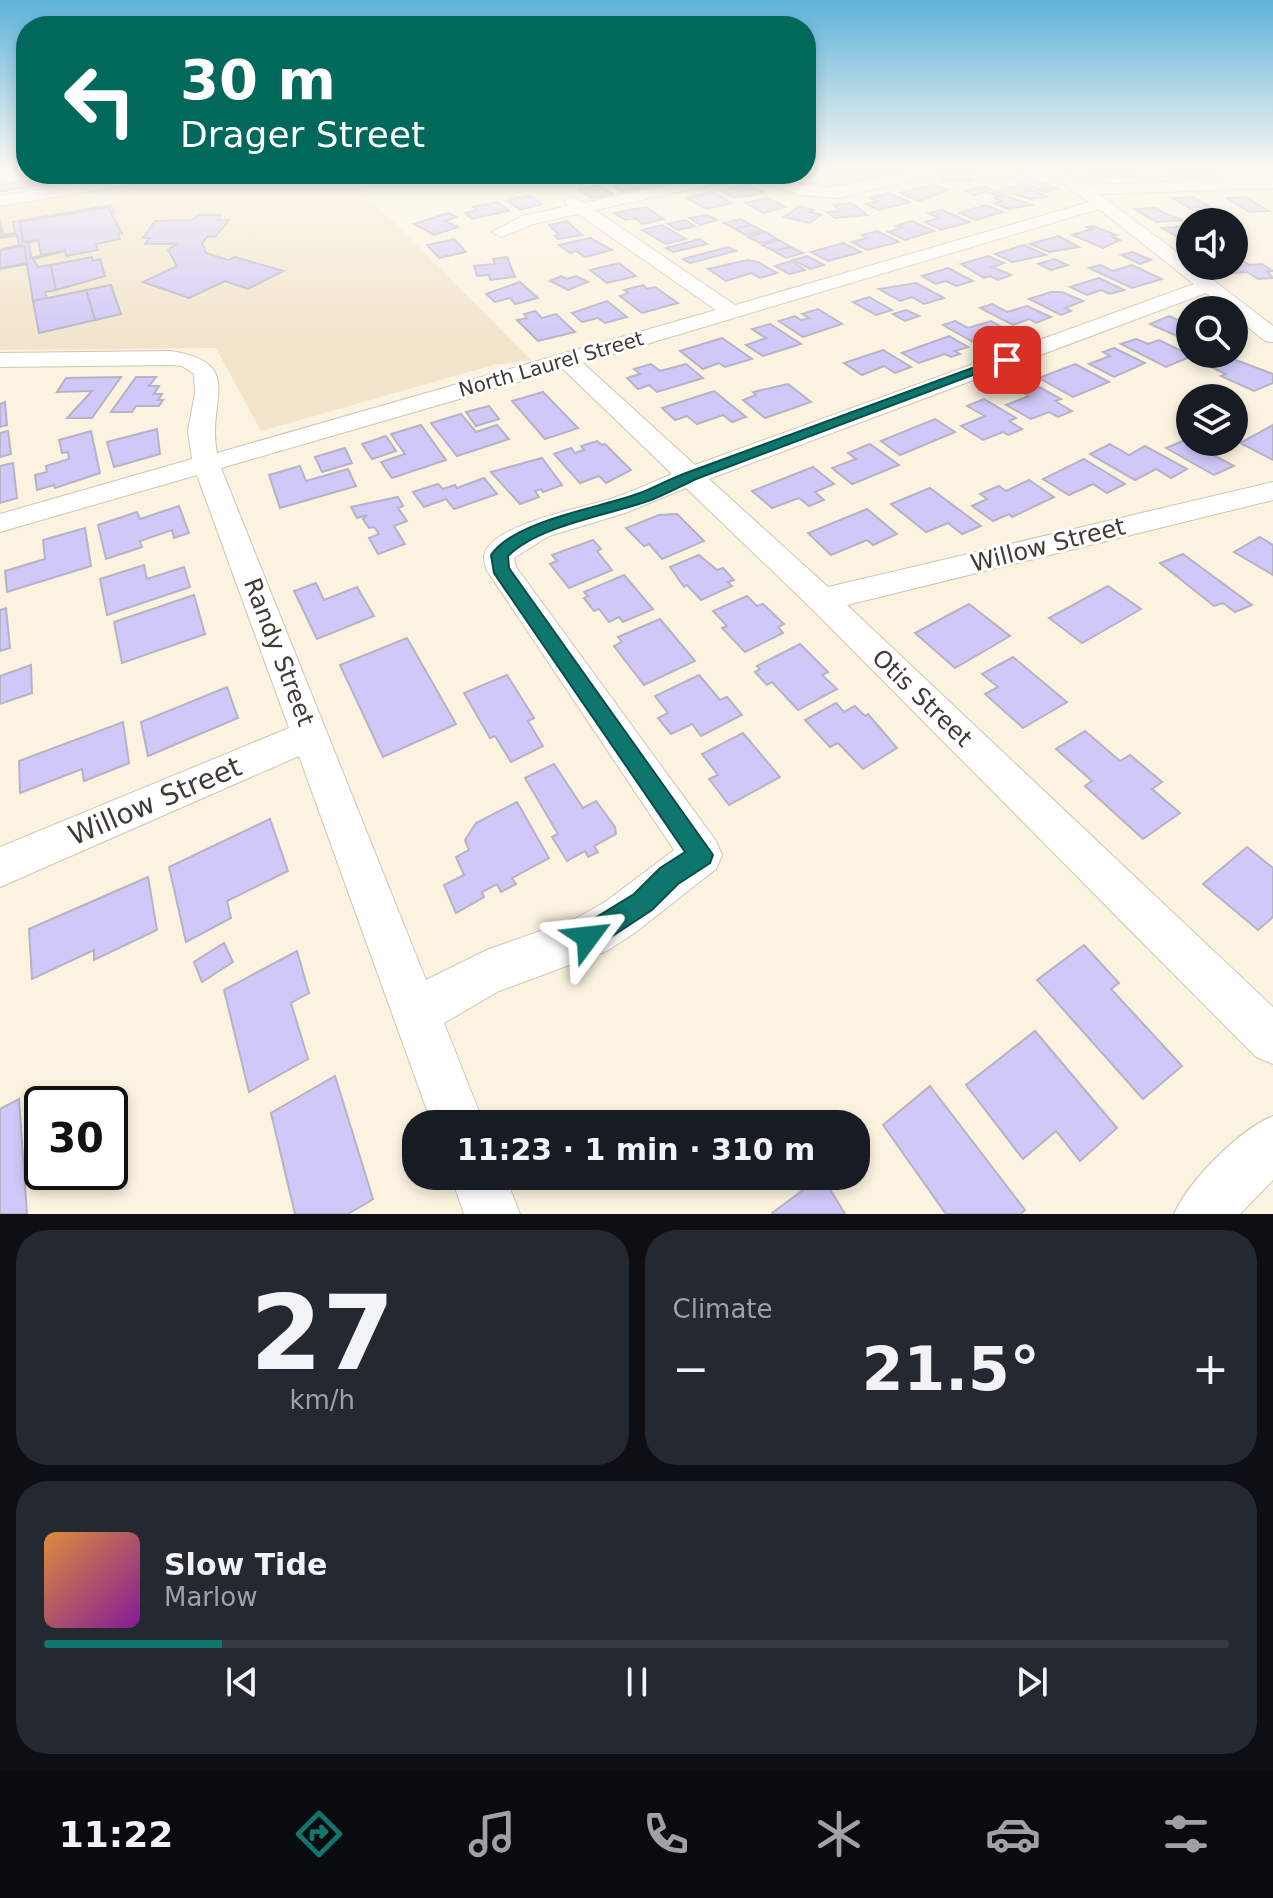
<!DOCTYPE html>
<html lang="en">
<head>
<meta charset="utf-8">
<style>
  :root { --surface:#171b24; --page:#242831; --text:#f1f3f6; --muted:#9ea1a6; --line:#363941; --accent:#0f766e }
  body { margin:0; font-family:"DejaVu Sans",sans-serif; background:var(--page); color:var(--text); height:100vh; display:flex; flex-direction:column; font-size:30px; white-space:nowrap }
  * { box-sizing:border-box; margin:0 }
  p { font-size:26px; color:var(--muted) }
  .icon { flex:none; width:44px; height:44px; fill:none; stroke:currentColor; stroke-width:2; stroke-linecap:round; stroke-linejoin:round }
  .map { position:relative; height:1214px; overflow:hidden }
  .panel { display:flex; flex-direction:column; gap:16px; padding:16px; background:#0d0f14; flex:1 }
  .panel>* { flex:none }
  .banner { position:absolute; left:16px; top:16px; width:800px; height:168px; border-radius:32px; box-shadow:0 4px 12px #0003; background:#00695c; color:#fff; overflow:hidden }
  .controls { position:absolute; left:1176px; top:208px; display:grid; gap:16px }
  .controls a { display:grid; place-items:center; width:72px; height:72px; border-radius:50%; background:var(--surface); box-shadow:0 4px 12px #0003; font-size:40px }
  .speed { position:absolute; left:24px; top:1086px; display:flex; gap:16px; font-size:40px; font-weight:700; text-align:center }
  .speed>* { display:grid; place-content:center; width:104px; height:104px; border-radius:50%; background:var(--surface); box-shadow:0 4px 12px #0003; line-height:1 }
  .speed .limit { border:4px solid #111; border-radius:12px; background:#fff; color:#111 }
  .pin { position:absolute; display:grid; place-items:center; width:68px; height:68px; color:#fff; margin:-34px; border-radius:16px; box-shadow:0 4px 12px #0006 }
  .me { position:absolute; width:88px; margin:-44px; rotate:60deg; stroke-linejoin:round; filter:drop-shadow(0 0 6px #0008) }
  .turn { display:flex; align-items:center; gap:28px; height:168px; padding:0 32px; font-size:36px }
  .turn .icon { width:104px; height:104px; stroke-width:2.5 }
  .turn b { display:block; font-size:56px; line-height:68px }
  .big { font-size:60px; font-weight:600; line-height:1.1 }
  .panel .card { flex:1; display:flex; flex-direction:column; justify-content:center; gap:12px; min-width:0; padding:0 28px; border-radius:32px; background:var(--page) }
  .panel .dial { align-items:center; gap:0 }
  .dial b { font-size:104px; line-height:1 }
  .song { display:flex; align-items:center; gap:24px }
  .cover { width:96px; height:96px; border-radius:12px; background:linear-gradient(135deg,hsl(30 70% 55%),hsl(290 70% 35%)) }
  .played { height:8px; border-radius:4px; background:linear-gradient(90deg,var(--accent) 15%,var(--line) 15%) }
  .keys { display:flex; justify-content:space-around; direction:ltr }
  .heat { display:flex; justify-content:space-between; align-items:center; font-size:44px; direction:ltr }
  .panel .tiles { flex:1; display:grid; gap:16px; grid-template-columns:1fr 1fr }
  .card:last-child { grid-column:span 2 }
  .trip { position:absolute; left:402px; top:1110px; width:468px; height:80px; border-radius:32px; background:var(--surface); box-shadow:0 4px 12px #0003; font-weight:600; line-height:80px; text-align:center }
  .tab-bar { display:flex; height:128px; justify-content:space-around; align-items:center; background:#090b0e; color:var(--muted) }
  .tab-bar .icon { width:56px; height:56px }
  .tab-bar .selected { color:var(--accent) }
  .tab-bar b { font-size:36px; color:var(--text) }
  .map>svg:first-child { display:block }
</style>
</head>
<body>
<div class="map">
<svg width="1273" height="1214" viewBox="0 0 1273 1214">
  <rect width="100%" height="100%" fill="#fbf2df"/>
  <path fill="#f1e4cb" d="M189 174H346L531 360 493 365 261 431 216 348 0 350V206Z"/>
  <path fill="#b0e2b5" d="M834 170H899L893 174 833 189 803 186Z"/>
  <g fill="#d0c8f8" stroke="#b6b3c6" stroke-width="2">
    <path d="M1090 170H1121L1133 177 1114 178Z"/>
    <path d="M1171 170H1201L1208 174 1190 177Z"/>
    <path d="M935 171 967 173 973 180 943 182Z"/>
    <path d="M639 174H676L683 178 656 184Z"/>
    <path d="M1021 175 1058 189 1045 192 1008 178Z"/>
    <path d="M635 176 654 185 622 192 614 186 620 185 613 181Z"/>
    <path d="M44 178 45 184 0 192V185Z"/>
    <path d="M747 184 764 193 733 198 721 191Z"/>
    <path d="M933 184 949 190 919 201 900 193Z"/>
    <path d="M1019 185 1048 197 1030 199 1000 190Z"/>
    <path d="M595 186H600L613 194 592 198 578 190Z"/>
    <path d="M984 186 1004 194 997 196 986 192 974 195 965 191Z"/>
    <path d="M712 192 732 203 706 209 686 198Z"/>
    <path d="M889 193 910 202 879 210 866 204 877 201 870 198Z"/>
    <path d="M1005 195 1032 205 1009 209 993 203 1002 201 994 198Z"/>
    <path d="M531 196 542 204 520 210 507 200Z"/>
    <path d="M1193 197 1220 212 1193 210 1173 198Z"/>
    <path d="M1245 197 1269 211 1250 212 1226 198Z"/>
    <path d="M768 198 786 207 763 213 746 203Z"/>
    <path d="M498 202 509 211 472 219 465 213 477 210 473 207Z"/>
    <path d="M852 203 867 215 835 218 827 212 840 211 833 205Z"/>
    <path d="M111 205 114 212 110 213 108 207 20 222 23 242 38 240 29 243 31 258 64 251 33 259 38 267 51 265 56 290 45 292 47 298 33 301 27 264 0 269 27 263 24 246 0 250 19 245 17 235 0 238V219L3 235 15 233 13 222Z"/>
    <path d="M986 205 1003 212 976 220 959 213Z"/>
    <path d="M799 206 814 210 810 212 821 215 810 223 784 217Z"/>
    <path d="M108 207 122 233 118 234 120 239 96 244 98 250 66 256 65 251 41 255 38 240 23 242 20 222Z"/>
    <path d="M646 207 664 219 643 224 634 218 626 220 614 213Z"/>
    <path d="M1156 208 1166 214 1183 220 1156 222 1135 209Z"/>
    <path d="M942 210 969 222 941 230 925 222 939 218 928 213Z"/>
    <path d="M448 213 457 217 445 221 458 227 434 235 414 224Z"/>
    <path d="M199 215H221L217 220H229L215 237 208 236 202 243 206 253 228 260 235 257 283 271 248 289 225 281 189 298 143 282 177 266 168 250 177 244H145L150 238H143L155 221 192 220Z"/>
    <path d="M707 215 717 220 700 225 690 218Z"/>
    <path d="M741 219 751 225 735 229 724 223Z"/>
    <path d="M685 220 695 226 678 230 668 224Z"/>
    <path d="M567 221 582 235 558 239 555 236 559 235 549 225Z"/>
    <path d="M912 221 934 231 905 240 888 232 902 228 896 226Z"/>
    <path d="M662 225 686 239 666 244 642 230Z"/>
    <path d="M751 225 763 231 746 235 735 229Z"/>
    <path d="M1093 226 1116 235 1111 236 1120 240 1103 248 1072 235 1092 229 1087 227Z"/>
    <path d="M1190 226V235L1176 236 1162 228Z"/>
    <path d="M877 231 899 242 867 250 852 242 867 238 862 235Z"/>
    <path d="M766 232 777 239 760 243 748 237Z"/>
    <path d="M1058 236 1079 247 1049 252 1030 244Z"/>
    <path d="M590 238 612 250 585 257 576 251 570 253 559 245Z"/>
    <path d="M454 239 466 252 439 258 427 245Z"/>
    <path d="M700 239 707 244 673 252 666 248Z"/>
    <path d="M779 240 791 247 774 251 762 245Z"/>
    <path d="M843 243 861 252 828 261 811 252Z"/>
    <path d="M1024 245 1046 255 1012 262 995 254Z"/>
    <path d="M24 246 27 263 0 268V250Z"/>
    <path d="M728 247 736 251 690 263 683 259Z"/>
    <path d="M791 247 803 253 786 258 774 251Z"/>
    <path d="M1132 252 1151 260 1140 264 1121 255Z"/>
    <path d="M1234 255 1249 265 1262 264 1273 271H1267L1273 278 1258 279 1247 272 1233 273 1223 267 1234 266Z"/>
    <path d="M807 256 824 265 810 269 793 260Z"/>
    <path d="M988 256 1004 263 992 267 1011 275 998 280 990 276 984 278 961 264Z"/>
    <path d="M92 257 93 261 100 259 105 276 56 290 51 265Z"/>
    <path d="M507 257 515 277 490 280 489 275 477 276 474 266 495 264 493 259Z"/>
    <path d="M1054 259 1068 265 1051 270 1038 264Z"/>
    <path d="M747 260 758 262 777 273 760 278 751 273 726 281 708 269Z"/>
    <path d="M791 261 805 270 789 274 775 266Z"/>
    <path d="M619 263 636 276 607 283 590 270Z"/>
    <path d="M1100 265 1113 271 1132 265 1162 279 1132 288 1089 268Z"/>
    <path d="M948 268 973 281 956 286 946 281 936 284 922 276Z"/>
    <path d="M561 276 567 279 576 276 588 282 568 290 550 281Z"/>
    <path d="M1099 278 1124 290 1110 294 1101 290 1087 295 1070 287Z"/>
    <path d="M520 282 538 298 515 304 510 298 495 302 486 294Z"/>
    <path d="M916 283 944 298 924 304 912 297 900 301 879 289Z"/>
    <path d="M111 285 121 314 95 320 86 290Z"/>
    <path d="M643 285 647 289 655 287 678 303 642 313 620 296 629 293 624 290Z"/>
    <path d="M86 290 95 320 39 333 33 301Z"/>
    <path d="M1051 292H1062L1083 301 1065 308 1071 311 1061 315 1029 299Z"/>
    <path d="M869 297 892 310 876 315 853 302Z"/>
    <path d="M607 301 627 317 605 323 598 318 582 322 572 313Z"/>
    <path d="M992 304 1007 312 1027 306 1051 317 1036 323 1029 319 1013 325 980 308Z"/>
    <path d="M818 309 842 324 803 337 779 321 795 316 801 320 809 318 802 314Z"/>
    <path d="M906 310 919 316 905 321 893 314Z"/>
    <path d="M535 311 542 318 556 314 575 332 538 341 517 320 527 318 524 314Z"/>
    <path d="M1169 316 1190 325V342L1150 324Z"/>
    <path d="M955 321 968 328 991 321 1009 331 995 336 1003 340 991 344 983 340 975 343 943 325Z"/>
    <path d="M770 324 801 344 763 356 746 345 766 338 752 329Z"/>
    <path d="M949 336 968 347 955 351 960 354 951 357 945 354 919 363 902 353Z"/>
    <path d="M722 338 752 359 725 367 719 363 703 369 680 351Z"/>
    <path d="M1136 339 1148 344 1159 340 1192 356 1166 367 1121 344Z"/>
    <path d="M1114 348 1145 363 1114 377 1089 364 1110 356 1103 352Z"/>
    <path d="M883 350 911 367 895 373 884 366 862 375 844 363Z"/>
    <path d="M1233 359 1273 374V383L1254 391 1221 376 1226 374 1213 368Z"/>
    <path d="M651 364 660 371 686 364 703 378 657 392 649 385 638 389 627 378 640 374 634 369Z"/>
    <path d="M1075 364 1109 382 1073 397 1039 378Z"/>
    <path d="M121 377 92 418H67L92 391 57 392 66 378Z"/>
    <path d="M136 377H156L149 386H159L154 394H162L158 400H163L159 406H136L132 412H111Z"/>
    <path d="M1030 382 1061 399 1055 401 1072 411 1058 417 1049 412 1031 419 1006 405 1029 396 1015 388Z"/>
    <path d="M788 384 811 402 765 418 743 400 756 395 753 392Z"/>
    <path d="M714 391 746 417 732 422 723 415 697 424 687 416 675 420 662 408Z"/>
    <path d="M543 392 578 428 545 439 512 401Z"/>
    <path d="M984 399 1016 418 1009 421 1022 429 1008 435 1003 432 983 440 961 426 985 416 967 406Z"/>
    <path d="M5 402 7 425 0 427V404Z"/>
    <path d="M489 406 499 419 476 426 466 412Z"/>
    <path d="M461 414 476 432 497 425 509 439 457 456 431 423Z"/>
    <path d="M935 419 955 432 900 455 881 441Z"/>
    <path d="M421 425 446 460 392 478 381 462 405 454 391 434Z"/>
    <path d="M1273 425V460L1240 443Z"/>
    <path d="M157 429 160 454 114 467 107 442Z"/>
    <path d="M8 431 11 454 0 457V433Z"/>
    <path d="M91 431 100 473 55 488 54 485 37 490 35 475 47 472 46 466 69 459 68 452 62 453 59 440Z"/>
    <path d="M386 436 396 451 372 459 362 444Z"/>
    <path d="M1190 438V442H1225L1234 447 1215 456 1234 466 1214 475 1166 448Z"/>
    <path d="M597 441 602 445 605 444 631 470 606 483 599 476 580 483 554 454 571 448 575 453 584 450 581 446Z"/>
    <path d="M870 444 899 465 852 484 832 468 856 459 848 453Z"/>
    <path d="M1110 444 1129 455 1145 446 1187 469 1171 478 1156 469 1135 480 1090 454Z"/>
    <path d="M345 448 352 463 322 472 315 457Z"/>
    <path d="M542 458 562 485 543 492 541 489 535 491 539 497 520 504 491 472Z"/>
    <path d="M1084 459 1125 484 1107 493 1093 484 1069 495 1043 479Z"/>
    <path d="M13 463 17 498 0 503V466Z"/>
    <path d="M300 466 306 481 348 469 356 486 280 508 269 475Z"/>
    <path d="M813 467 834 484 815 492 824 500 809 506 799 498 772 508 752 491Z"/>
    <path d="M484 478 497 494 454 509 446 499 424 507 413 492 438 484 443 489 455 485 457 488Z"/>
    <path d="M1029 480 1054 497 1012 517 1009 514 993 521 972 506 987 499 980 494 999 486 1006 491Z"/>
    <path d="M930 488 981 526 962 534 948 523 926 532 891 504Z"/>
    <path d="M398 497 403 506 398 508 407 521 394 526 405 544 378 554 369 538 379 534 374 527 369 528 363 519 367 515 357 518 351 507Z"/>
    <path d="M179 506 189 533 174 538 172 530 140 541 142 547 106 559 98 525 137 512 140 519Z"/>
    <path d="M867 509 897 534 873 545 867 540 831 555 808 533Z"/>
    <path d="M677 514 704 541 662 559 649 544 644 546 626 528 659 515Z"/>
    <path d="M85 528 91 566 7 592 5 571 45 559 43 540Z"/>
    <path d="M1260 537 1273 545V575L1234 552Z"/>
    <path d="M593 540 601 549 597 551 612 570 569 588 550 564 557 561 552 555Z"/>
    <path d="M1183 554 1252 605 1235 612 1223 603 1214 606 1160 563Z"/>
    <path d="M699 555 717 570 723 568 734 580 728 582 732 586 701 600 687 585 684 587 670 567Z"/>
    <path d="M144 565 147 579 184 567 190 587 107 615 100 579Z"/>
    <path d="M624 575 653 609 623 622 619 617 609 622 599 609 594 611 584 598 588 596 584 592Z"/>
    <path d="M316 583 324 600 357 587 374 616 317 639 294 591Z"/>
    <path d="M1108 586 1141 609 1082 643 1049 618Z"/>
    <path d="M194 595 205 634 122 663 114 622Z"/>
    <path d="M747 596 757 606 763 604 784 624 778 627 783 633 745 652 722 628 727 626 713 611Z"/>
    <path d="M969 604 1010 636 955 668 915 633Z"/>
    <path d="M6 608 10 648 0 651V610Z"/>
    <path d="M660 619 695 661 644 685 614 646 622 642 618 637Z"/>
    <path d="M407 638 456 724 383 757 340 665Z"/>
    <path d="M800 644 828 672 822 675 837 689 798 710 772 682 767 685 755 672 760 669 757 666Z"/>
    <path d="M1013 657 1067 702 1023 728 985 694 998 687 982 674Z"/>
    <path d="M31 665 32 693 0 704V676Z"/>
    <path d="M507 675 534 718 528 721 543 746 511 762 495 736 490 738 464 693Z"/>
    <path d="M699 675 720 700 727 697 742 715 701 736 692 724 671 734 658 718 668 713 655 696Z"/>
    <path d="M227 687 238 718 148 756 141 722Z"/>
    <path d="M836 703 844 712 855 706 865 716 868 714 897 748 863 769 838 743 830 747 805 720Z"/>
    <path d="M123 722 129 763 84 781 82 769 20 793 19 761Z"/>
    <path d="M1085 731 1120 761 1130 755 1162 782 1152 789 1180 813 1143 839 1085 786 1092 781 1056 749Z"/>
    <path d="M743 733 780 777 729 805 709 779 718 775 702 754Z"/>
    <path d="M554 764 583 808 596 801 615 827 616 834 594 846 598 852 588 857 585 851 567 861 552 837 558 834 525 778Z"/>
    <path d="M517 802 549 858 512 878 516 884 501 892 497 884 482 892 484 897 456 913 444 885 464 875 456 857 469 850 465 840 476 823Z"/>
    <path d="M270 819 288 871 227 901 231 918 186 942 169 867Z"/>
    <path d="M1247 847 1273 868V917L1258 930 1203 884Z"/>
    <path d="M148 877 157 930 94 960V950L32 979 29 929Z"/>
    <path d="M224 943 233 962 202 982 194 962Z"/>
    <path d="M1084 945 1119 983 1111 989 1182 1066 1143 1099 1037 980Z"/>
    <path d="M297 951 309 993 291 1003 308 1059 249 1092 224 990Z"/>
    <path d="M1035 1031 1117 1128 1080 1161 1056 1131 1023 1159 966 1085Z"/>
    <path d="M335 1076 373 1199 348 1214H295L271 1113Z"/>
    <path d="M930 1086 1025 1210 1021 1214H946L883 1125Z"/>
    <path d="M19 1099 27 1214H0V1109Z"/>
    <path d="M822 1176 845 1214H773L772 1213Z"/>
  </g>
  <g fill="none" stroke-linecap="round" stroke-linejoin="round">
    <defs>
      <g id="minor">
        <path d="M906 170H922L913 180 839 198 801 195 743 178 595 210 735 305 1089 202 1044 170H1062L1085 185 1273 178V188L1099 194 1190 262V266H1195L1273 326V342L1265 341 1234 316V310H1227L1206 293 709 479 828 587 1273 482V500L847 605 1273 1007V1064L1256 1057 811 608 686 488 625 513 549 536 514 558 516 567 716 841 722 855 716 869 636 932 607 951 499 991 444 1023 484 1124H432L299 756 0 887V847L289 728 197 475 0 532V514L192 459 188 431 195 393 194 374 182 366 171 365 0 367V353L171 351C247 363 206 401 217 453L716 310 578 214 533 224 501 237 492 232 522 216 568 206 564 202 572 197 584 203 719 174H764L823 189 903 174ZM1099 209 1194 284 695 465 583 363ZM563 369 672 474C651 483 629 493 607 500 582 508 488 525 484 556 484 561 485 565 486 569L674 850 605 902 575 919 489 949 426 980 221 468Z"/>
        <path d="M134 174H170L162 179 0 206V196Z"/>
        <path d="M1273 1116V1180L1240 1214H1174C1188 1181 1240 1129 1273 1116Z"/>
        <path d="M451 1176H505L520 1214H464Z"/>
      </g>
    </defs>
    <use href="#minor" stroke="#cfc6b4" stroke-width="2"/>
    <use href="#minor" fill="#fff" fill-rule="evenodd"/>
  </g>
  <linearGradient id="sky" x2="0" y2="1"><stop stop-color="#5eb2db"/><stop offset="0.5" stop-color="#fdf9f1"/><stop offset="1" stop-color="#fdf9f1" stop-opacity="0"/></linearGradient>
  <rect width="1273" height="340" fill="url(#sky)"/>
  <path fill="#0f766e" stroke="#0a4d48" stroke-width="2" d="M1002 357 1013 360 696 479C681 486 667 494 651 500 610 515 539 525 508 556L509 568 713 855 710 863 678 884 652 910 597 946 588 949 579 946 576 937 579 928 634 894 660 868 685 852 494 573 491 555C515 520 600 508 640 493 655 487 670 479 686 473Z"/>
  <g text-anchor="middle" dominant-baseline="central" stroke-width="6" stroke-linejoin="round" paint-order="stroke">
    <g font-size="20" fill="#3f3b34" stroke="#fff">
      <text transform="translate(551 364) rotate(-16)">North Laurel Street</text>
    </g>
    <g font-size="24" fill="#3f3b34" stroke="#fff">
      <text transform="translate(1048 545) rotate(-14)">Willow Street</text>
      <text transform="translate(279 652) rotate(69)">Randy Street</text>
      <text transform="translate(922 698) rotate(44)">Otis Street</text>
    </g>
    <g font-size="28" fill="#3f3b34" stroke="#fff">
      <text transform="translate(155 801) rotate(-23)">Willow Street</text>
    </g>
  </g>
</svg>
<div class="controls">
<a><svg class="icon" aria-label="sound" viewBox="0 0 24 24"><path d="M4 9h4l5-4v14l-5-4H4zM17 9q2 3 0 6"/></svg></a>
<a><svg class="icon" aria-label="search" viewBox="0 0 24 24"><circle cx="10" cy="10" r="6"/><path d="M15 15l6 6"/></svg></a>
<a><svg class="icon" aria-label="layers" viewBox="0 0 24 24"><path d="M12 4l9 5-9 5-9-5zM3 14l9 5 9-5"/></svg></a>
</div>
<div class="speed"><div class="limit">30</div></div>
<div class="pin" style="left:1007px;top:360px;background:#d93025"><svg class="icon" aria-label="arrive" viewBox="0 0 24 24"><path d="M6 21V4h12l-3 4 3 4H6"/></svg></div>
<svg class="me" style="left:588px;top:937px" viewBox="-20 -20 40 40"><path d="M0-17L14 15 0 8-14 15z" fill="#0f766e" stroke="#fff" stroke-width="4"/></svg>
<div class="trip">11:23 · 1 min · 310 m</div>
<div class="banner">
<div class="turn"><svg class="icon" aria-label="left" viewBox="0 0 24 24"><path d="M17 20v-9H6M10 6l-5 5 5 5"/></svg><div><b>30 m</b>Drager Street</div></div>
</div>
</div>
<section class="panel">
<div class="tiles">
<div class="card dial"><b>27</b><p>km/h</p></div>
<div class="card"><p>Climate</p>
<div class="heat"><a>−</a><b class="big">21.5°</b><a>+</a></div>
</div>
<div class="card">
<div class="song"><i class="cover"></i><div><b>Slow Tide</b><p>Marlow</p></div></div>
<div class="played"></div>
<div class="keys"><svg class="icon" aria-label="previous" viewBox="0 0 24 24"><path d="M18 5L8 12l10 7zM5 5v14"/></svg><svg class="icon" aria-label="pause" viewBox="0 0 24 24"><path d="M8 5v14M16 5v14"/></svg><svg class="icon" aria-label="next" viewBox="0 0 24 24"><path d="M6 5l10 7-10 7zM19 5v14"/></svg></div>
</div>
</div>
</section>
<nav class="tab-bar">
<b>11:22</b>
<svg class="icon selected" aria-label="directions" viewBox="0 0 24 24"><path d="M12 3l9 9-9 9-9-9zM9 14v-3h6M13 9l2 2-2 2"/></svg>
<svg class="icon" aria-label="music" viewBox="0 0 24 24"><path d="M9 18V5l10-2v13"/><circle cx="6" cy="18" r="3"/><circle cx="16" cy="16" r="3"/></svg>
<svg class="icon" aria-label="phone" viewBox="0 0 24 24"><path d="M5 4h4l2 5-3 2q2 4 5 5l2-3 5 2v4C11 20 4 13 5 4z"/></svg>
<svg class="icon" aria-label="climate" viewBox="0 0 24 24"><path d="M12 3v18M4 7l16 10M4 17L20 7"/></svg>
<svg class="icon" aria-label="car" viewBox="0 0 24 24"><path d="M5 17H2v-5l4-1 3-4h7l3 4 3 1v5h-3M9 17h6M6 11h13"/><circle cx="7" cy="17" r="2"/><circle cx="17" cy="17" r="2"/></svg>
<svg class="icon" aria-label="filters" viewBox="0 0 24 24"><path d="M4 7h16M4 17h16"/><circle cx="9" cy="7" r="2"/><circle cx="15" cy="17" r="2"/></svg>
</nav>
</body>
</html>
